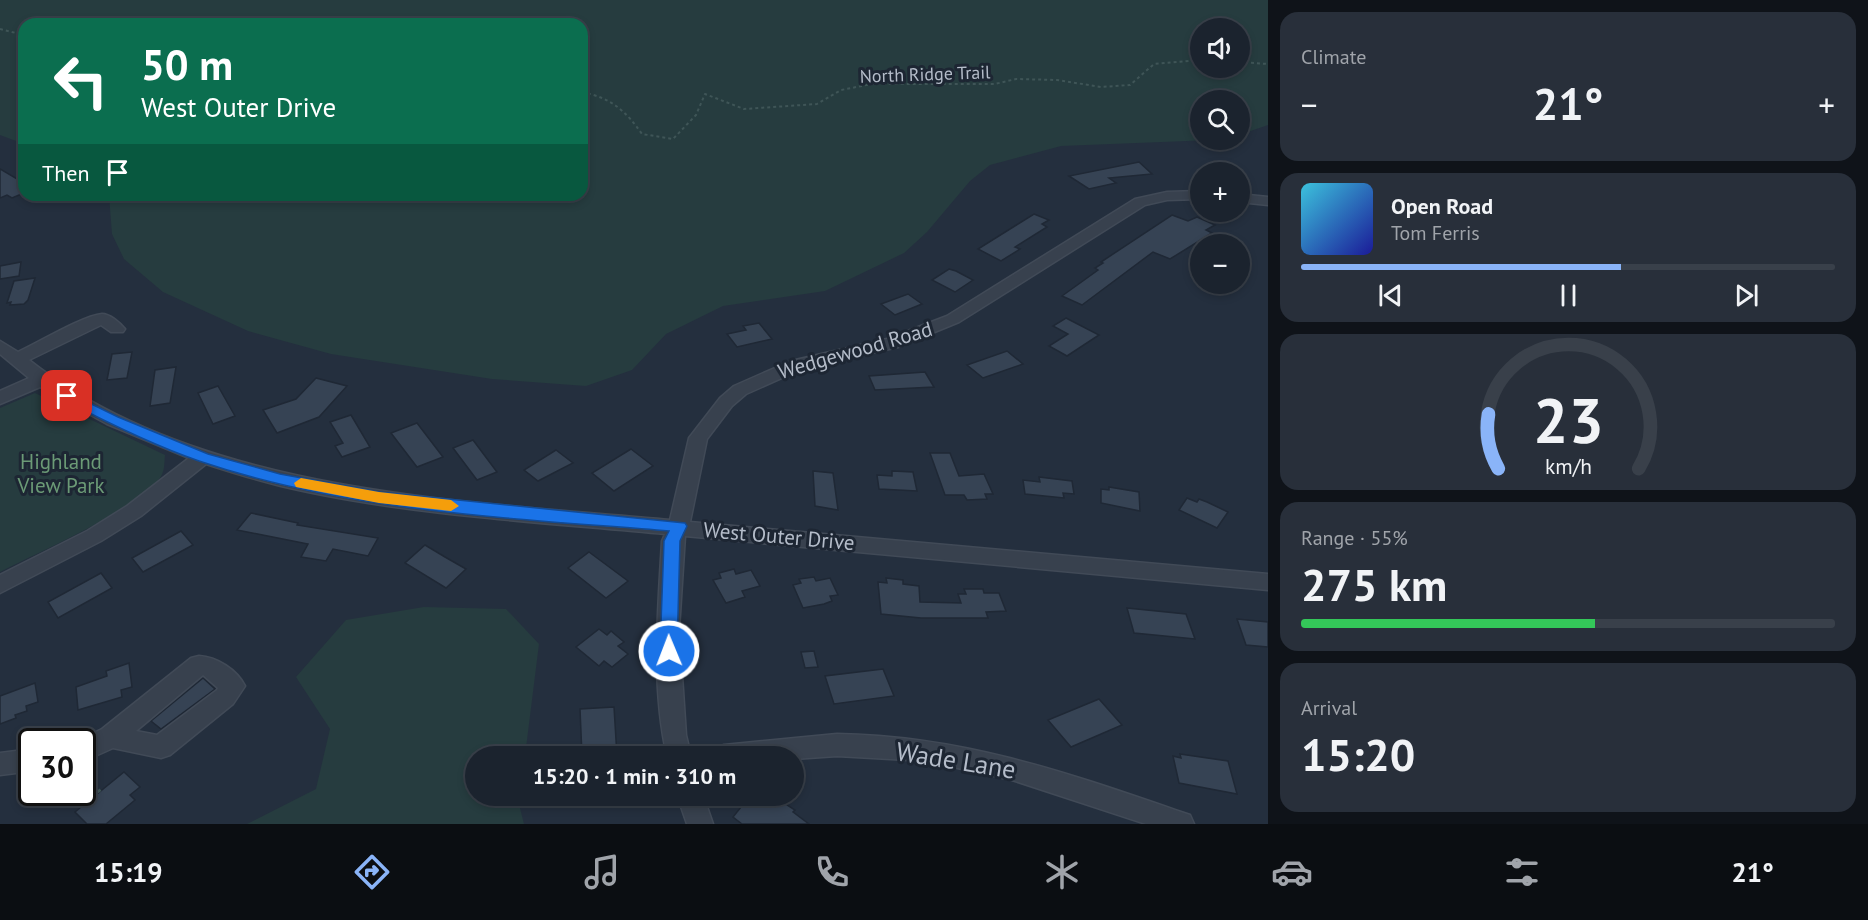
<!DOCTYPE html>
<html lang="en">
<head>
<meta charset="utf-8">
<style>
  :root { --surface:#1b232e; --page:#282f3a; --text:#f1f3f6; --muted:#a0a4aa; --line:#39404a; --accent:#8ab4f8 }
  body { margin:0; font-family:"PT Sans",sans-serif; background:var(--page); color:var(--text); height:100vh; display:flex; flex-direction:column; font-size:22px; white-space:nowrap }
  * { box-sizing:border-box; margin:0 }
  p { font-size:20px; color:var(--muted) }
  .icon { flex:none; width:33px; height:33px; fill:none; stroke:currentColor; stroke-width:2; stroke-linecap:round; stroke-linejoin:round }
  .map { position:relative; flex:1; overflow:hidden }
  .panel { display:flex; flex-direction:column; gap:12px; padding:12px; background:#0f1319; width:600px }
  .panel>* { flex:none }
  .top-card { position:absolute; left:18px; top:18px; width:570px; height:183px; border-radius:18px; box-shadow:0 3px 9px #0003,0 0 0 2px var(--line); background:#0b6e4f; color:#fff; overflow:hidden }
  .buttons { position:absolute; left:1190px; top:18px; display:grid; gap:12px }
  .buttons a { display:grid; place-items:center; width:60px; height:60px; border-radius:50%; background:var(--surface); box-shadow:0 3px 9px #0003,0 0 0 2px var(--line); font-size:30px }
  .speed { position:absolute; left:18px; top:728px; display:flex; gap:12px; font-size:30px; font-weight:700; text-align:center }
  .speed>* { display:grid; place-content:center; width:78px; height:78px; border-radius:50%; background:var(--surface); box-shadow:0 3px 9px #0003,0 0 0 2px var(--line); line-height:1 }
  .speed .limit { border:3px solid #111; border-radius:9px; background:#fff; color:#111 }
  .pin { position:absolute; display:grid; place-items:center; width:51px; height:51px; color:#fff; margin:-26px; border-radius:12px; box-shadow:0 3px 9px #0006 }
  .me { position:absolute; width:66px; margin:-33px; rotate:359deg; stroke-linejoin:round; filter:drop-shadow(0 0 4px #0008) }
  .turn { display:flex; align-items:center; gap:21px; height:126px; padding:0 24px; font-size:27px }
  .turn .icon { width:78px; height:78px; stroke-width:2.5 }
  .turn b { display:block; font-size:42px; line-height:51px }
  .then { display:flex; align-items:center; height:57px; padding:0 24px; background:#0003; gap:12px; font-size:22px }
  .big { font-size:45px; font-weight:700; line-height:1.1 }
  .panel .card { flex:1; display:flex; flex-direction:column; justify-content:center; gap:9px; min-width:0; padding:0 21px; border-radius:18px; background:var(--page) }
  .panel .dial { align-items:center; gap:0 }
  .dial svg { height:156px; overflow:visible; fill:none; stroke:var(--line); stroke-width:7; stroke-linecap:round; text-anchor:middle }
  .dial text { fill:var(--text); stroke:none }
  .song { display:flex; align-items:center; gap:18px }
  .cover { width:72px; height:72px; border-radius:9px; background:linear-gradient(135deg,hsl(190 70% 55%),hsl(240 70% 35%)) }
  .played { height:6px; border-radius:3px; background:linear-gradient(90deg,var(--accent) 60%,var(--line) 60%) }
  .keys { display:flex; justify-content:space-around; direction:ltr }
  .heat { display:flex; justify-content:space-between; align-items:center; font-size:33px; direction:ltr }
  .charge { height:9px; border-radius:4px; background:linear-gradient(90deg,#34c759 55%,var(--line) 0) }
  .trip { position:absolute; left:465px; top:746px; width:339px; height:60px; border-radius:30px; background:var(--surface); box-shadow:0 3px 9px #0003,0 0 0 2px var(--line); font-weight:700; line-height:60px; text-align:center }
  .dock { display:flex; height:96px; justify-content:space-around; align-items:center; background:#0b0e12; color:var(--muted) }
  .dock .icon { width:42px; height:42px }
  .dock .selected { color:var(--accent) }
  .dock b { font-size:27px; color:var(--text) }
  main { display:flex; flex:1; min-height:0 }
  .map>svg:first-child { display:block }
</style>
</head>
<body>
<main>
<div class="map">
<svg width="1268" height="824" viewBox="0 0 1268 824">
  <rect width="100%" height="100%" fill="#242f3e"/>
  <g fill="#263c3f" fill-rule="evenodd">
    <path d="M0 0H1268V125L1239 135V100H1200V140H1212L1061 146 990 165 970 181 927 232 904 253 825 291 723 306 666 334 632 370 586 386 492 379 331 354 248 331 163 292 124 259 112 234 109 195H582V24H24V144L0 135ZM1200 28H1239V68H1200Z"/>
    <path d="M35 393 165 455C164 463 165 471 160 478 131 513 42 550 0 572V408Z"/>
    <path d="M424 607 506 609 539 644 525 756H476V795H520L519 804 524 824H247L316 789 330 729 296 677 346 620Z"/>
  </g>
  <g fill="#364354" stroke="#1f2835" stroke-width="1.5">
    <path d="M1139 162 1152 174 1109 178 1116 183 1089 189 1069 176Z"/>
    <path d="M0 169 24 183V193L12 198 7 195 0 198Z"/>
    <path d="M1034 214 1049 220 1042 224 1047 227 1015 247 1020 249 1001 261 978 249Z"/>
    <path d="M1172 215 1188 221 1197 217 1215 225 1206 230 1212 233 1170 259 1153 252 1082 305 1062 296 1098 270 1095 268 1103 263 1101 262Z"/>
    <path d="M21 262 19 276 0 279V266Z"/>
    <path d="M949 269 956 271 973 280 955 292 932 280Z"/>
    <path d="M35 278 28 300 24 304 10 305 11 302 7 303 14 281Z"/>
    <path d="M908 294 922 304 895 315 881 304Z"/>
    <path d="M1066 318 1099 335 1067 356 1049 346 1068 334 1053 326Z"/>
    <path d="M759 323 772 339 737 347 727 334 746 330 743 326Z"/>
    <path d="M1007 351 1023 364 983 378 967 365Z"/>
    <path d="M132 352 127 378 107 380 112 354Z"/>
    <path d="M176 367 170 403 150 406 155 370Z"/>
    <path d="M925 372 934 387 875 390 869 376Z"/>
    <path d="M316 378 347 386 319 417 277 433 263 410 296 399Z"/>
    <path d="M218 386 235 416 213 424 198 393Z"/>
    <path d="M351 415 370 447 342 457 335 446 343 443 330 422Z"/>
    <path d="M417 423 443 457 417 467 391 433Z"/>
    <path d="M473 440 497 472 477 480 453 448Z"/>
    <path d="M631 449 653 466 614 491 592 473Z"/>
    <path d="M556 450 573 463 538 481 524 470Z"/>
    <path d="M930 453H950L959 476 984 474 993 494H985L987 499 967 500 964 495H945Z"/>
    <path d="M813 471 833 473 838 510 815 506Z"/>
    <path d="M892 471 913 472 917 491 879 489 877 475 892 476Z"/>
    <path d="M1039 477 1072 481 1074 494 1063 493 1064 498 1025 494 1023 480 1040 482Z"/>
    <path d="M1109 487 1139 492 1140 511 1101 503V489L1109 490Z"/>
    <path d="M1187 498 1197 502 1199 499 1207 502 1228 512 1217 528 1179 510Z"/>
    <path d="M251 513 298 523 297 525 378 538 368 556 333 549 326 561 301 557 308 544 237 530Z"/>
    <path d="M181 531 193 545 143 572 132 558Z"/>
    <path d="M425 545 445 557 466 569 446 588 405 563Z"/>
    <path d="M589 552 628 581 606 598 568 568Z"/>
    <path d="M734 569 736 574 751 570 760 586 742 591 745 597 726 603 713 580 721 578 719 573Z"/>
    <path d="M101 573 112 588 58 618 48 602Z"/>
    <path d="M814 577 816 581 830 578 838 595 830 596 832 601 824 604 803 608 793 585 801 583 799 579Z"/>
    <path d="M886 578 903 580V584L919 586 920 602 961 603 958 594H966L964 589H983L984 593H999L1006 611 986 612 988 618H921L881 614 878 582 887 583Z"/>
    <path d="M1127 608 1186 614 1195 639 1134 633Z"/>
    <path d="M1237 619 1268 622V647L1246 645Z"/>
    <path d="M599 629 607 635 611 631 624 642 618 646 628 654 612 667 604 661 599 666 576 647Z"/>
    <path d="M814 651 818 667 805 668 801 652Z"/>
    <path d="M129 663 132 687 121 690 122 697 78 710 76 687 107 676 106 671Z"/>
    <path d="M883 669 894 696 834 704 825 676Z"/>
    <path d="M203 678 215 689 161 729 151 721Z"/>
    <path d="M35 683 38 702 26 706 27 711 15 715 16 718 0 724V696Z"/>
    <path d="M1099 699 1122 725 1071 747 1048 720Z"/>
    <path d="M614 707 617 756H582L580 709Z"/>
    <path d="M1180 754 1228 761 1237 794 1179 783 1173 756 1181 758Z"/>
    <path d="M124 772 140 787 130 795 135 800 106 824H87L75 812Z"/>
    <path d="M772 795 795 810 793 812 809 824H742L733 817 749 797 763 807Z"/>
  </g>
  <g fill="none" stroke-linecap="round" stroke-linejoin="round">
    <defs>
      <g id="minor">
        <path d="M1200 191V199L1167 200 1145 205 959 322 898 347 802 369 746 394 732 406 707 439 690 522 1268 574V590L685 536 679 630 686 735 691 756H667C651 687 658 611 662 541L665 534C540 522 403 515 281 486 256 480 231 472 206 464L141 516 101 541 0 593V575L87 531 127 506 189 458 107 424 40 387 0 404V391L29 378 0 354V341L18 352C38 343 82 316 102 314 110 314 120 323 125 329L123 332H111L101 325 29 360C199 494 462 501 670 520L689 438 720 398 734 386 791 361 887 339 947 316 1135 199 1167 192Z"/>
        <path d="M1239 194 1268 197V205L1239 202Z"/>
        <path d="M199 656C217 657 237 670 245 686L233 704 170 755 161 758 113 748 82 762V741H78L102 729 191 658ZM203 675 218 688 217 690 157 735 136 731Z"/>
        <path d="M837 734C962 736 1065 772 1181 812L1190 815 1194 824H1146L1012 780 926 761 837 756 794 759V756H712L715 748 724 745Z"/>
        <path d="M32 749V771L0 775V753Z"/>
        <path d="M677 795H703L713 824H687Z"/>
      </g>
    </defs>
    <use href="#minor" stroke="#414a57" stroke-width="3"/>
    <g stroke="#3f5557" stroke-width="2" stroke-dasharray="3 3" stroke-linecap="butt">
      <path d="M0 29 24 35"/>
      <path d="M1239 62 1268 64"/>
      <path d="M582 92C611 98 625 110 642 134L673 139 696 115 705 94 744 109 817 104 841 90 872 84H995L1016 79 1057 80 1101 87 1130 85 1154 64 1200 60"/>
    </g>
    <path stroke="#3f5557" stroke-width="4" stroke-dasharray="6 6" stroke-linecap="butt" d="M82 772 100 792"/>
    <use href="#minor" fill="#38414e" fill-rule="evenodd"/>
  </g>
  <path fill="#1a73e8" stroke="#114b97" stroke-width="1.5" d="M67 392 118 417 208 454 280 474 379 492 685 523 687 526 680 541 677 651 675 656H663L660 651 664 541 669 531C512 518 349 512 199 461 152 445 106 422 62 399L60 396Z"/>
  <path fill="#f59e0b" d="M301 478 379 492 451 500 459 506 451 511 379 503 296 487 294 483Z"/>
  <g text-anchor="middle" dominant-baseline="central" stroke-width="6" stroke-linejoin="round" paint-order="stroke">
    <g font-size="18" fill="#b4bcc9" stroke="#1d2633">
      <text transform="translate(925 74) rotate(-2)">North Ridge Trail</text>
    </g>
    <g font-size="21" fill="#b4bcc9" stroke="#1d2633">
      <text transform="translate(855 350) rotate(-16)">Wedgewood Road</text>
      <text transform="translate(779 536) rotate(5)">West Outer Drive</text>
    </g>
    <g font-size="21" fill="#6b9a76" stroke="#1d2633">
      <text x="61" y="461">Highland<tspan x="61" dy="24">View Park</tspan></text>
    </g>
    <g font-size="26" fill="#b4bcc9" stroke="#1d2633">
      <text transform="translate(956 760) rotate(9)">Wade Lane</text>
    </g>
  </g>
</svg>
<div class="buttons">
<a><svg class="icon" aria-label="sound" viewBox="0 0 24 24"><path d="M4 9h4l5-4v14l-5-4H4zM17 9q2 3 0 6"/></svg></a>
<a><svg class="icon" aria-label="search" viewBox="0 0 24 24"><circle cx="10" cy="10" r="6"/><path d="M15 15l6 6"/></svg></a>
<a>+</a>
<a>−</a>
</div>
<div class="speed"><div class="limit">30</div></div>
<div class="pin" style="left:67px;top:396px;background:#d93025"><svg class="icon" aria-label="arrive" viewBox="0 0 24 24"><path d="M6 21V4h12l-3 4 3 4H6"/></svg></div>
<svg class="me" style="left:669px;top:651px" viewBox="-20 -20 40 40"><circle r="17" fill="#1a73e8" stroke="#fff" stroke-width="3"/><path d="M0-11L8 9 0 5-8 9z" fill="#fff"/></svg>
<div class="trip">15:20 · 1 min · 310 m</div>
<div class="top-card">
<div class="turn"><svg class="icon" aria-label="left" viewBox="0 0 24 24"><path d="M17 20v-9H6M10 6l-5 5 5 5"/></svg><div><b>50 m</b>West Outer Drive</div></div>
<div class="then">Then<svg class="icon" aria-label="arrive" viewBox="0 0 24 24"><path d="M6 21V4h12l-3 4 3 4H6"/></svg></div>
</div>
</div>
<section class="panel">
<div class="card"><p>Climate</p>
<div class="heat"><a>−</a><b class="big">21°</b><a>+</a></div>
</div>
<div class="card">
<div class="song"><i class="cover"></i><div><b>Open Road</b><p>Tom Ferris</p></div></div>
<div class="played"></div>
<div class="keys"><svg class="icon" aria-label="previous" viewBox="0 0 24 24"><path d="M18 5L8 12l10 7zM5 5v14"/></svg><svg class="icon" aria-label="pause" viewBox="0 0 24 24"><path d="M8 5v14M16 5v14"/></svg><svg class="icon" aria-label="next" viewBox="0 0 24 24"><path d="M6 5l10 7-10 7zM19 5v14"/></svg></div>
</div>
<div class="card dial"><svg viewBox="0 0 100 80">
<path d="M14 69A42 42 0 1 1 86 69"/>
<path d="M14 69A42 42 0 0 1 9 41" stroke="#8ab4f8"/>
<text x="50" y="56" font-size="32" font-weight="700">23</text>
<text x="50" y="72" font-size="11">km/h</text>
</svg></div>
<div class="card"><p>Range · 55%</p><b class="big">275 km</b><div class="charge"></div></div>
<div class="card"><p>Arrival</p><b class="big">15:20</b></div>
</section>
</main>
<nav class="dock">
<b>15:19</b>
<svg class="icon selected" aria-label="directions" viewBox="0 0 24 24"><path d="M12 3l9 9-9 9-9-9zM9 14v-3h6M13 9l2 2-2 2"/></svg>
<svg class="icon" aria-label="music" viewBox="0 0 24 24"><path d="M9 18V5l10-2v13"/><circle cx="6" cy="18" r="3"/><circle cx="16" cy="16" r="3"/></svg>
<svg class="icon" aria-label="phone" viewBox="0 0 24 24"><path d="M5 4h4l2 5-3 2q2 4 5 5l2-3 5 2v4C11 20 4 13 5 4z"/></svg>
<svg class="icon" aria-label="climate" viewBox="0 0 24 24"><path d="M12 3v18M4 7l16 10M4 17L20 7"/></svg>
<svg class="icon" aria-label="car" viewBox="0 0 24 24"><path d="M5 17H2v-5l4-1 3-4h7l3 4 3 1v5h-3M9 17h6M6 11h13"/><circle cx="7" cy="17" r="2"/><circle cx="17" cy="17" r="2"/></svg>
<svg class="icon" aria-label="filters" viewBox="0 0 24 24"><path d="M4 7h16M4 17h16"/><circle cx="9" cy="7" r="2"/><circle cx="15" cy="17" r="2"/></svg>
<b>21°</b>
</nav>
</body>
</html>
